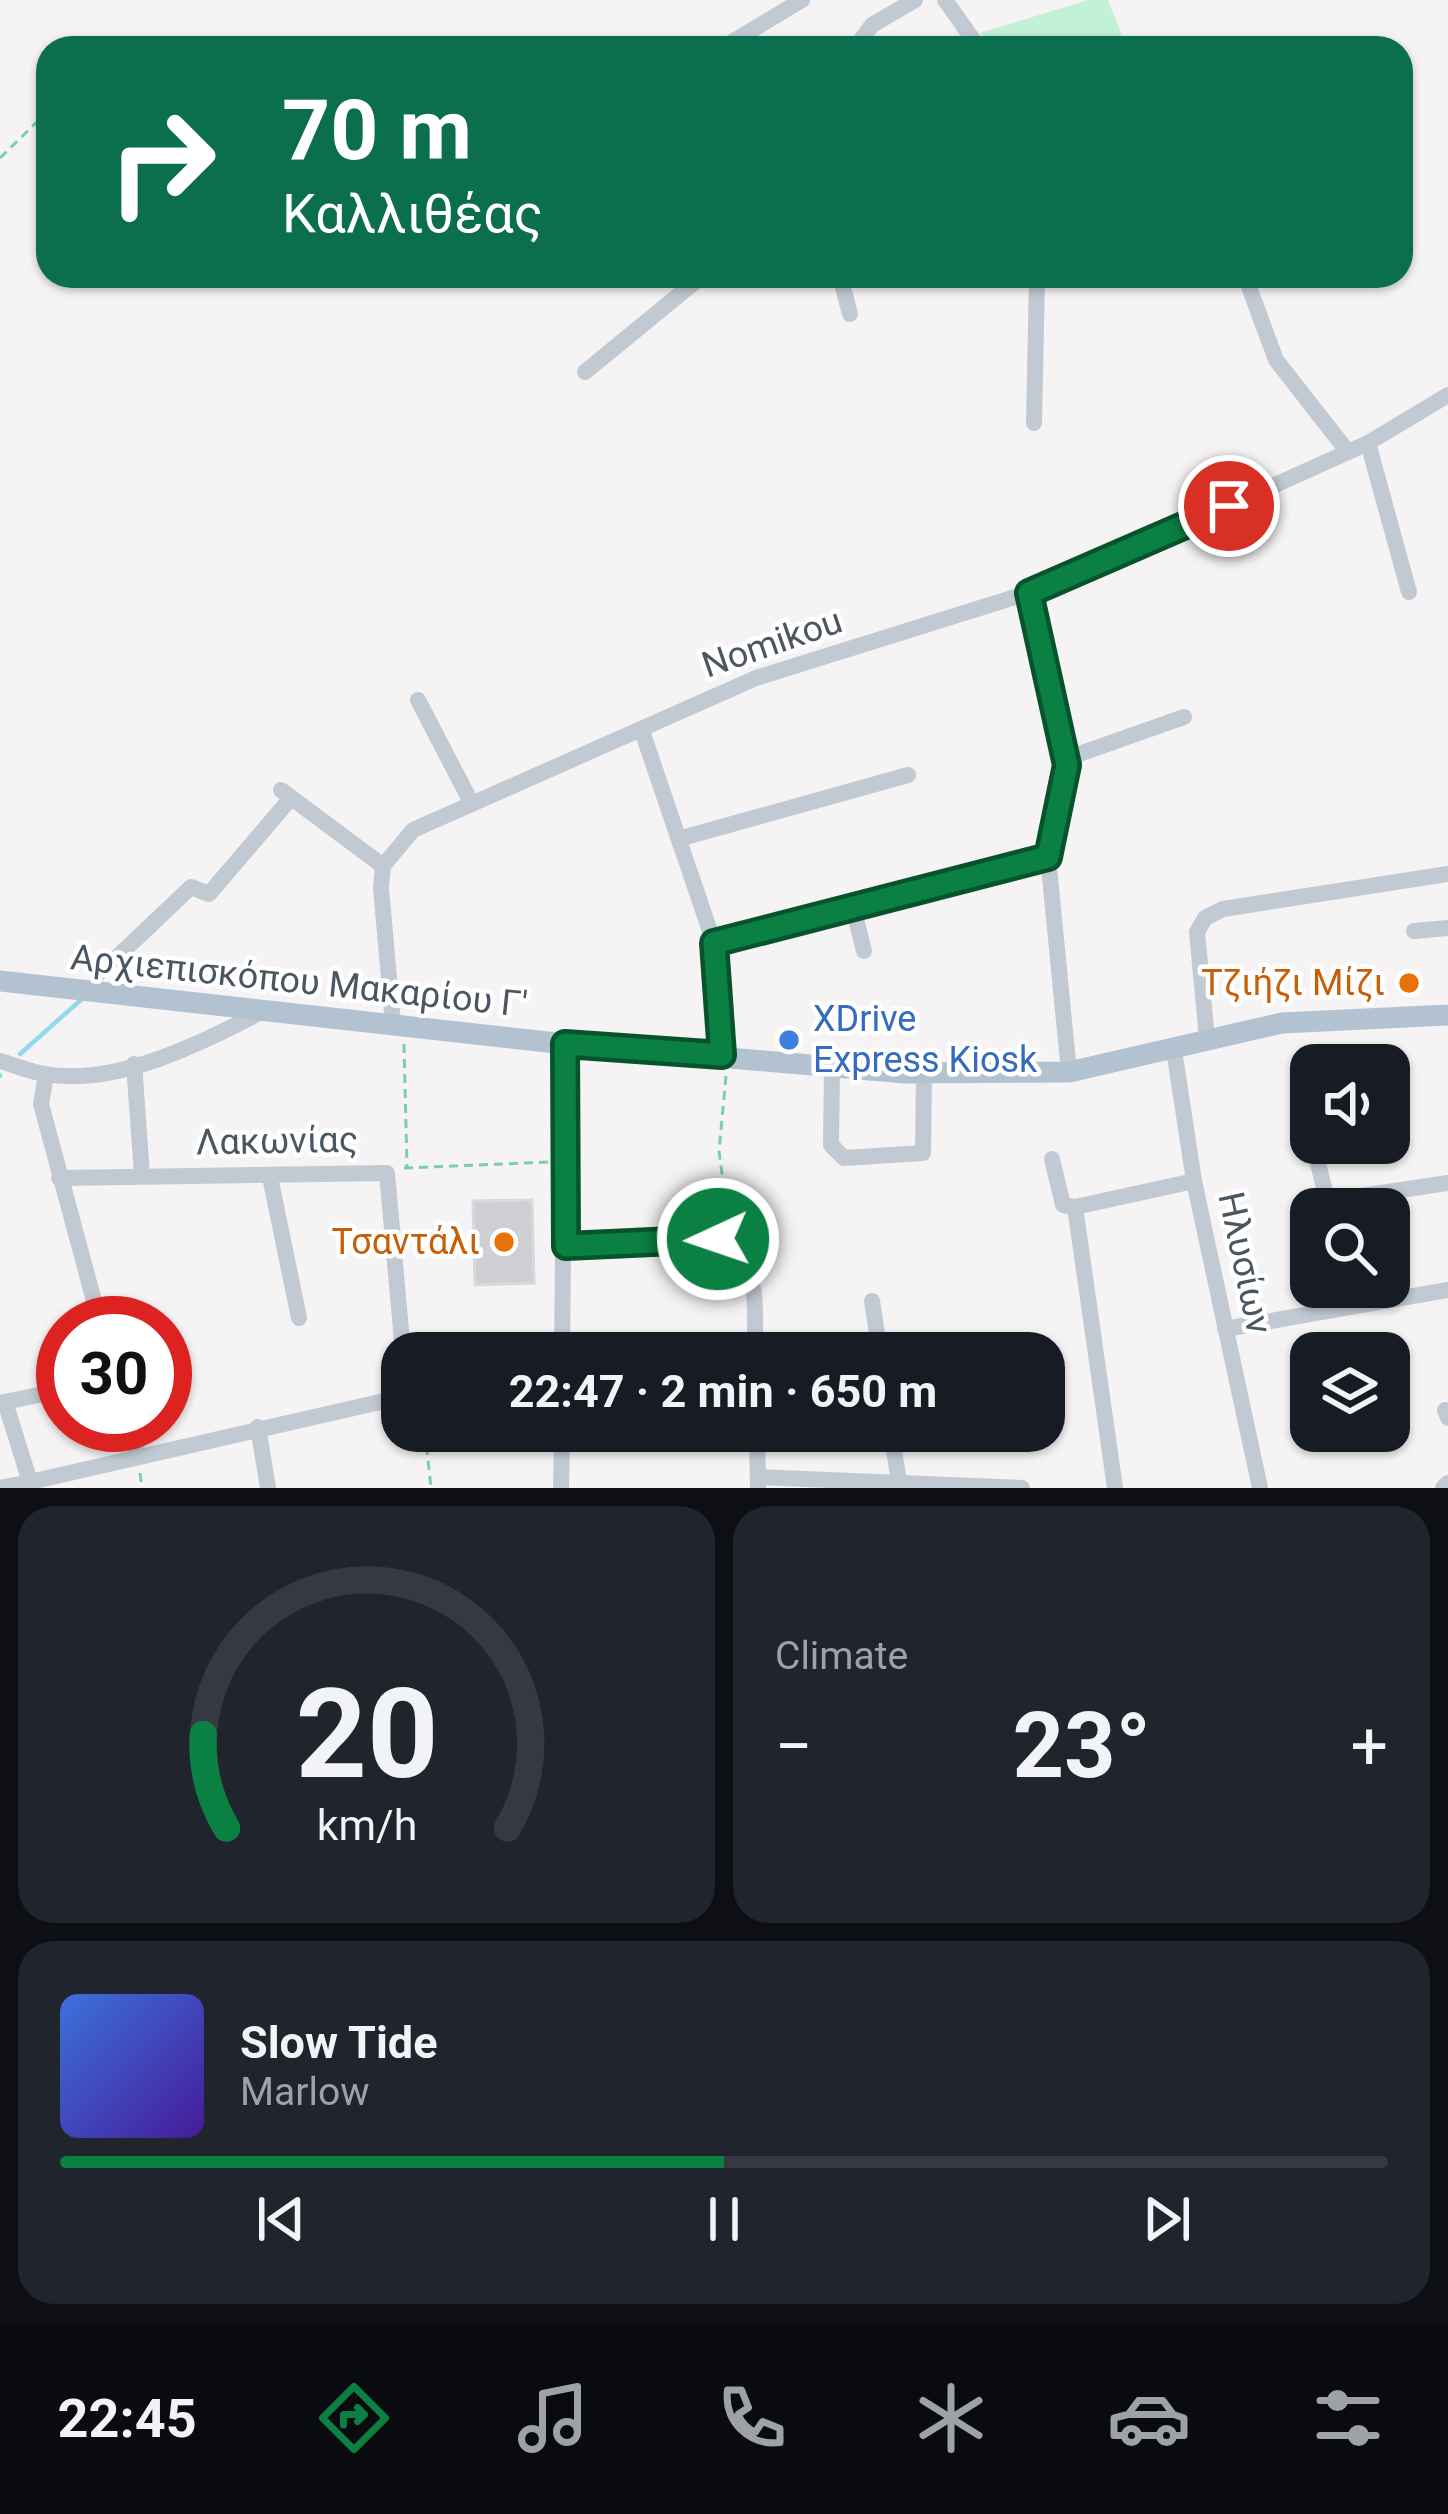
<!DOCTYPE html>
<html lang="en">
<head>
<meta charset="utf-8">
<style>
  :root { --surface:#171b24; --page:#20242c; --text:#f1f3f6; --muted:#9ea1a6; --line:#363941; --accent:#0b8043 }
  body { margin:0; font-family:Roboto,sans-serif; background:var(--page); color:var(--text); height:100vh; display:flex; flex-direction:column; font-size:45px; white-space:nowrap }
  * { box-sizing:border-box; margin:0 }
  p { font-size:39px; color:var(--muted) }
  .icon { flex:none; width:66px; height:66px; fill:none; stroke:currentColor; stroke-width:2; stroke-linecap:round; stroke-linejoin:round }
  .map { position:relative; height:1488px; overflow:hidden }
  .panel { display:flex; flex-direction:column; gap:18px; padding:18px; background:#0d0f14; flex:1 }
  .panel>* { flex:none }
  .banner { position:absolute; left:36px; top:36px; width:1377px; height:252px; border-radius:36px; box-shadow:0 3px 9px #0004; background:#0b6e4f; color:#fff; overflow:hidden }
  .controls { position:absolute; left:1290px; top:1044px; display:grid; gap:24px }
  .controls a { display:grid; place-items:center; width:120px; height:120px; border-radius:24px; background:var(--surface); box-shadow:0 3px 9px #0004; font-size:60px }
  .speed { position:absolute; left:36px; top:1296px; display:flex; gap:24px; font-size:60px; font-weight:700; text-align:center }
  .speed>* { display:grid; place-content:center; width:156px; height:156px; border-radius:50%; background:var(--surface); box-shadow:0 3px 9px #0004; line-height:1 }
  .speed .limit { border:18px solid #d22; background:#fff; color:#111 }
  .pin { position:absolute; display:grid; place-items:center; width:102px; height:102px; color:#fff; margin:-51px; border:6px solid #fff; border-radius:50%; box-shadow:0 3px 12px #0007 }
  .me { position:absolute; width:132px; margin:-66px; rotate:267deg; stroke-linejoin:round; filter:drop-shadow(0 0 9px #0008) }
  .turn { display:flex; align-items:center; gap:42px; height:252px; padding:0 48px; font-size:54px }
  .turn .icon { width:156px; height:156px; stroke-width:2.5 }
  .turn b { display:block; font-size:84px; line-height:102px }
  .big { font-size:90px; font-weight:700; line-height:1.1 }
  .panel .card { flex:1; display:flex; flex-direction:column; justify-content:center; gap:18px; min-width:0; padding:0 42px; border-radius:36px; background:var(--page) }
  .panel .dial { align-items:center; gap:0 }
  .dial svg { height:312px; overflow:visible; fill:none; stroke:var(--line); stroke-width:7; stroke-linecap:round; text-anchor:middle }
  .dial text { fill:var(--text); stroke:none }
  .song { display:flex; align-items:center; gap:36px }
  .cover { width:144px; height:144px; border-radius:18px; background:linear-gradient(135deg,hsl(220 70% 55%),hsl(260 70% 35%)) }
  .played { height:12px; border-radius:6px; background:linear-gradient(90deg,var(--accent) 50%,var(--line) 50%) }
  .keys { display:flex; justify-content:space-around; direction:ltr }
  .heat { display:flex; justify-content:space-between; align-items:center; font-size:66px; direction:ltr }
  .panel .tiles { flex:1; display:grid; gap:18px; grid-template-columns:1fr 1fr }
  .card:last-child { grid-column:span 2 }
  .trip { position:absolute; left:381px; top:1332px; width:684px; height:120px; border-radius:36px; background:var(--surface); box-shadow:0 3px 9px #0004; font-weight:700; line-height:120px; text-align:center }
  .tab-bar { display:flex; height:192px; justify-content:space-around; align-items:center; background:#090b0e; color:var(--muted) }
  .tab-bar .icon { width:84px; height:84px }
  .tab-bar .on { color:var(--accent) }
  .tab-bar b { font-size:54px; color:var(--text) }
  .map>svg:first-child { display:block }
</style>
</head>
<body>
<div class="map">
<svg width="1448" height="1488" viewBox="0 0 1448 1488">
  <rect width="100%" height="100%" fill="#f5f3f3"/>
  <path fill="#c3f1d5" d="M1088 0H1108L1127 48H994L980 33Z"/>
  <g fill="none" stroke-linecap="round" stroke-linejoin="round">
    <g stroke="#90daee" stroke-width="4.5">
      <path d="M95 985 116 963"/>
      <path d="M20 1054 83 998"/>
      <path d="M0 1076V1075"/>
    </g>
  </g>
  <path fill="#cdcfd5" stroke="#d7d9de" stroke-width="3" d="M532 1200 534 1283 475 1285 473 1201Z"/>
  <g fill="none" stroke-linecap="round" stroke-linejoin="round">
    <g stroke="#7ad0a6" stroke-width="3" stroke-dasharray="9 6" stroke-linecap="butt">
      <path d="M0 158 48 111"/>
      <path d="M404 1044 407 1167"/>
      <path d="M726 1076 719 1151 729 1227"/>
      <path d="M404 1168 550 1162"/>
      <path d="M425 1431 431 1488"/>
      <path d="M140 1473 142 1488"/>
    </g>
    <g stroke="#c1cad2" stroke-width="16">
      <path d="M945 0 979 48"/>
      <path d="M722 48 802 0"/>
      <path d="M855 48 872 25 915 0"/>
      <path d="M840 276 850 314"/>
      <path d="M1245 276 1276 360 1348 452"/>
      <path d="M585 372 702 276"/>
      <path d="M1034 423 1037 276"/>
      <path d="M1368 443 1409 592"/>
      <path d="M1029 593 1067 765 1048 857 1069 1072"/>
      <path d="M418 700 472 804"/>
      <path d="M642 731 714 943 722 1055"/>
      <path d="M1065 759 1184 717"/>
      <path d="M281 790 383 866"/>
      <path d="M682 838 908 775"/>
      <path d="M853 907 864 951"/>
      <path d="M1414 931 1448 928"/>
      <path d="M714 943 1048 857"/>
      <path d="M115 959 191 887 209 894 291 798"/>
      <path d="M393 1024 381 888 383 866 413 830 756 678 1054 585 1368 443 1448 395"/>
      <path d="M1207 1039 1197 932 1205 918 1223 909 1448 874"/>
      <path d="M1174 1050 1194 1181 1260 1488"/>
      <path d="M0 1061C15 1065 30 1072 45 1074 117 1087 203 1042 265 1010"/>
      <path d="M134 1064 142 1175"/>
      <path d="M832 1066 831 1145 844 1158 923 1153 924 1073"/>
      <path d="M46 1075 41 1104 100 1323"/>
      <path d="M1313 1143 1329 1208"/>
      <path d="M1052 1159 1063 1205 1075 1207"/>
      <path d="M270 1177 299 1318"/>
      <path d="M59 1178 387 1173 403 1353"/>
      <path d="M1328 1201 1448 1183"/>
      <path d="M566 1246 718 1239C763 1262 754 1308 755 1353"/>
      <path d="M1342 1287 1345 1306"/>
      <path d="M872 1301 880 1353"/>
      <path d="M1225 1329 1448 1290"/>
      <path d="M562 1353 565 1044"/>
      <path d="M5 1402 30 1482 402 1397"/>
      <path d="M0 1403 63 1390"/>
      <path d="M1445 1410 1448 1418"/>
      <path d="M129 1425 137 1454"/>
      <path d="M258 1427 268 1488"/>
      <path d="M757 1431 758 1487"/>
      <path d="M891 1431 899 1482"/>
      <path d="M758 1477 1022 1488"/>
      <path d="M0 1488 30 1482"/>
      <path d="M561 1488 562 1431"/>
      <path d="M1115 1488 1075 1207 1194 1181"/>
      <path d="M1443 1488 1448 1483"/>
    </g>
    <path stroke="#b3c2d1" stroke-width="21" d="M0 981 565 1044 905 1073 1069 1072 1282 1023 1448 1015"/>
  </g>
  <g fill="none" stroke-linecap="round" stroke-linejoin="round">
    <defs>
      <path id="route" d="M718 1239 566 1246 565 1044 722 1055 714 943 1048 857 1067 765 1029 593 1229 506"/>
    </defs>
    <use href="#route" stroke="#07532c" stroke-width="30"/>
    <use href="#route" stroke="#0b8043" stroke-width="21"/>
  </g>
  <g fill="#e8710a" stroke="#fff" stroke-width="4.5">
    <circle cx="1409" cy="983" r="12"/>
    <circle cx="504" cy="1242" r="12"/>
  </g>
  <circle fill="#3f7fe0" stroke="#fff" stroke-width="4.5" cx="789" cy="1040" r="12"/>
  <g text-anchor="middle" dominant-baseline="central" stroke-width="9" stroke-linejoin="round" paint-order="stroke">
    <g font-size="36" fill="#4a5661" stroke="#fff">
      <text transform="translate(772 643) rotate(-19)">Nomikou</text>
      <text transform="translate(299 981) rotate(6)">Αρχιεπισκόπου Μακαρίου Γ'</text>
      <text transform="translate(277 1141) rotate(-1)">Λακωνίας</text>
      <text transform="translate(1245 1263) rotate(78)">Ηλυσίων</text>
    </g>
    <g font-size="36" fill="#c56008" stroke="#fff" text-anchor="end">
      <text x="1385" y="983">Τζιήζι Μίζι</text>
      <text x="480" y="1242">Τσαντάλι</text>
    </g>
    <g font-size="36" fill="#366cbe" stroke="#fff" text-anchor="start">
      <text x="813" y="1019">XDrive<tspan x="813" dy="41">Express Kiosk</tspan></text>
    </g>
  </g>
</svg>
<div class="controls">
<a><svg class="icon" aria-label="sound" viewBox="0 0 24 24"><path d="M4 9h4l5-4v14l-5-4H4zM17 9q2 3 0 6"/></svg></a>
<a><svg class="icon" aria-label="search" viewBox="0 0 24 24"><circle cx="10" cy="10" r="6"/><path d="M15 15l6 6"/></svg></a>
<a><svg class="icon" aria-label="layers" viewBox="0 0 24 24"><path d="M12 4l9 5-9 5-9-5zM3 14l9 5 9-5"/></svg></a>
</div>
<div class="speed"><div class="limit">30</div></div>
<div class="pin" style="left:1229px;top:506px;background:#d93025"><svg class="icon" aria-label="arrive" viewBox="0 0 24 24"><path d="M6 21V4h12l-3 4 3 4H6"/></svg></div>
<svg class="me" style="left:718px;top:1239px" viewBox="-20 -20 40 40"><circle r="17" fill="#0b8043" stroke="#fff" stroke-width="3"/><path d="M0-11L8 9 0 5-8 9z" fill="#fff"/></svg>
<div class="trip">22:47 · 2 min · 650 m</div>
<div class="banner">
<div class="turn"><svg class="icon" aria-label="right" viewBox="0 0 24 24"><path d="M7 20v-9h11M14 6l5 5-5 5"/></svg><div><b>70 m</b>Καλλιθέας</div></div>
</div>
</div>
<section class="panel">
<div class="tiles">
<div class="card dial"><svg viewBox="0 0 100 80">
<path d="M14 69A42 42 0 1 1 86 69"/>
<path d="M14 69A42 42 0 0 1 8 45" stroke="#0b8043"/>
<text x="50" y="56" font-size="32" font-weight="700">20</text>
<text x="50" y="72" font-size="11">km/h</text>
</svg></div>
<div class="card"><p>Climate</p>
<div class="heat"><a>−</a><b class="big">23°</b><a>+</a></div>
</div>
<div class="card">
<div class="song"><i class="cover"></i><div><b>Slow Tide</b><p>Marlow</p></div></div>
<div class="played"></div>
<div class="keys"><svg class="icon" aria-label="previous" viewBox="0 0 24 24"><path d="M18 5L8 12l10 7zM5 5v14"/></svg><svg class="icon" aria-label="pause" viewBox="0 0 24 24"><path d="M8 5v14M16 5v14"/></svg><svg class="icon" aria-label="next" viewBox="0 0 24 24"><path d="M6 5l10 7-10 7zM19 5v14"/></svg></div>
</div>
</div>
</section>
<nav class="tab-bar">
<b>22:45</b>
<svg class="icon on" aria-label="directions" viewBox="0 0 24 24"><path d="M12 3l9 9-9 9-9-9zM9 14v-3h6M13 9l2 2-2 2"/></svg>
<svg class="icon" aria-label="music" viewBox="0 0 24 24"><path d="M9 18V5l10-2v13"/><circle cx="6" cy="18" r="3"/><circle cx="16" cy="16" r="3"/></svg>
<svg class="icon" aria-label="phone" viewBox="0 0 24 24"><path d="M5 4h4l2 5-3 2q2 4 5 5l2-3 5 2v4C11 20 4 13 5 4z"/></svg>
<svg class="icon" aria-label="climate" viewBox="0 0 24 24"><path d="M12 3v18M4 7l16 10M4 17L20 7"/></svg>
<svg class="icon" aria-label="car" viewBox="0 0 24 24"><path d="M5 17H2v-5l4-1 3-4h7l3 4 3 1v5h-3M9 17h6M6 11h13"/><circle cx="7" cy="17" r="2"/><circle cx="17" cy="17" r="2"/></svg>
<svg class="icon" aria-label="filters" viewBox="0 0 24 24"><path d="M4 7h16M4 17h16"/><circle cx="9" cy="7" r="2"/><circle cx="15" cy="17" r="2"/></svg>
</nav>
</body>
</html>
